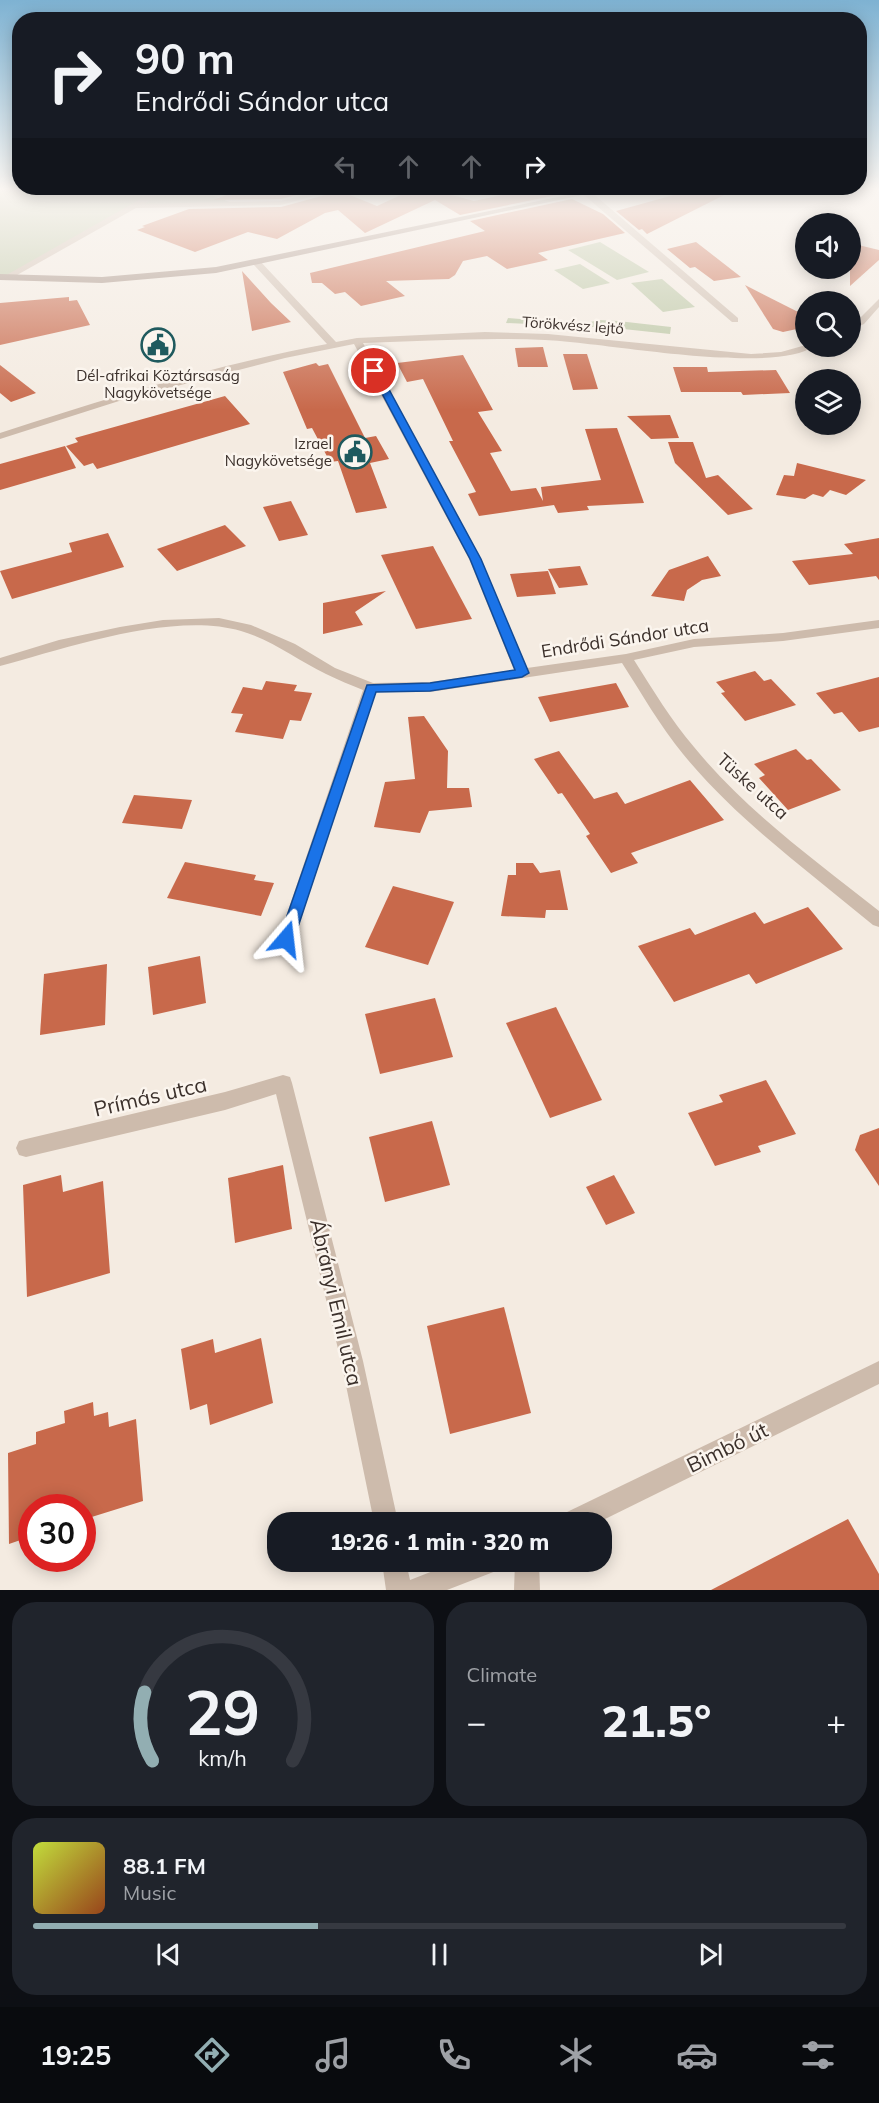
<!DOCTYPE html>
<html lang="en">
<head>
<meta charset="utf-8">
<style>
  :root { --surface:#171b24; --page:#20242c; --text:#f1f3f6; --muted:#9ea1a6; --line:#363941; --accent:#92aeb2 }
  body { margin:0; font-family:Mulish,sans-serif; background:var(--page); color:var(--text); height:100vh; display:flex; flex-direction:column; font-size:22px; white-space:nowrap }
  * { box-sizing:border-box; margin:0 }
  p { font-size:20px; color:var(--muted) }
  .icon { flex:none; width:33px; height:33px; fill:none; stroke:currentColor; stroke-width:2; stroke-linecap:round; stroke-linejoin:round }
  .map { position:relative; height:1590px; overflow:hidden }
  .details { display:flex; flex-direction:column; gap:12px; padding:12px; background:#0d0f14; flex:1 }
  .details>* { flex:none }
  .banner { position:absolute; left:12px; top:12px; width:855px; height:183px; border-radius:24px; box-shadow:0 3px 15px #0003; background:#171b24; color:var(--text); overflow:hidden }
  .controls { position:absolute; left:795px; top:213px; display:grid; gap:12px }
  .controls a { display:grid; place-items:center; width:66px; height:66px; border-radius:50%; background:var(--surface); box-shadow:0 3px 15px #0003; font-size:30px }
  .speed { position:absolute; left:18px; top:1494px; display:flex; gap:12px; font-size:30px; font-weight:700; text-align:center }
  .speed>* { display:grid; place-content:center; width:78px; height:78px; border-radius:50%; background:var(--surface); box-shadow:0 3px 15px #0003; line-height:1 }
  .speed .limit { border:9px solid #d22; background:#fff; color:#111 }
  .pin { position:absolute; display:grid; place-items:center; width:51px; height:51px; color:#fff; margin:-26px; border:3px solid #fff; border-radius:50%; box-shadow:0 2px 6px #0007 }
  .me { position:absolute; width:66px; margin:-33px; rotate:17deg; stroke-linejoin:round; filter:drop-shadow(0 0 4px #0008) }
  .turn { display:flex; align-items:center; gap:21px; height:126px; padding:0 24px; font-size:27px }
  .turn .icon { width:78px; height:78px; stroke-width:2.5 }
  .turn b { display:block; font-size:42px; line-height:51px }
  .lanes { display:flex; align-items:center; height:57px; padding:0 24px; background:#0003; justify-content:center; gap:30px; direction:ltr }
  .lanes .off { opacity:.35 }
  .big { font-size:45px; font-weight:800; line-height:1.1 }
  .details .widget { flex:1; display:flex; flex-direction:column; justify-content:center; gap:9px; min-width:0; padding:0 21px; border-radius:24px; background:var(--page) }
  .details .dial { align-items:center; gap:0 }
  .dial svg { height:156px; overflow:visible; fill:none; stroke:var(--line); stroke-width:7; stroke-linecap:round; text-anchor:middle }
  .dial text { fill:var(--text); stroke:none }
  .song { display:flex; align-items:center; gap:18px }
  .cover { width:72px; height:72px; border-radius:9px; background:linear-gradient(135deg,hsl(70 70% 55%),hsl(20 70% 35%)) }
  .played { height:6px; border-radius:3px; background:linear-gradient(90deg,var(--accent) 35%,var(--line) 35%) }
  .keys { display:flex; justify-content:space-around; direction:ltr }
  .heat { display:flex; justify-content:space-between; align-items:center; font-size:33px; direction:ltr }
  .details .tiles { flex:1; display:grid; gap:12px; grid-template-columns:1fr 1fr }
  .widget:last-child { grid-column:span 2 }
  .trip { position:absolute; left:267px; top:1512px; width:345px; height:60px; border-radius:24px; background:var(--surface); box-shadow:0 3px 15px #0003; font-weight:800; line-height:60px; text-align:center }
  .tab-bar { display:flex; height:96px; justify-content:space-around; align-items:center; background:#090b0e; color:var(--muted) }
  .tab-bar .icon { width:42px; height:42px }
  .tab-bar .selected { color:var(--accent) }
  .tab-bar b { font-size:27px; color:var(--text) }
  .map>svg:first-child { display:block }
</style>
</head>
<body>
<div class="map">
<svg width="879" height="1590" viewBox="0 0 879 1590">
  <rect width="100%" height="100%" fill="#f4ebe1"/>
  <g fill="#b8c4a0">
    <path d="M0 188H211L200 191 235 204 135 206 7 277H0Z"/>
    <path d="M600 242 649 272 617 280 568 250Z"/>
    <path d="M580 264 610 283 583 289 554 270Z"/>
    <path d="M662 279 695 307 663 312 631 283Z"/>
    <path d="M508 318 582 324 599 320 618 321 671 327 670 334 614 328 506 323Z"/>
  </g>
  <g fill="#c8694b">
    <path d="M245 188H324L281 199 213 200Z"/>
    <path d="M416 188H447L448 194 474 201 535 188H550L562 194 460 215 435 200 365 233 338 210 325 213 277 239 248 232 195 252 137 230 145 227 142 226 189 209 281 207 340 191 377 206Z"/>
    <path d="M699 188H738L647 234 642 229 639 230 616 211Z"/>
    <path d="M572 199 603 214 625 233 538 253 548 260 507 269 487 256 463 261 455 275 449 279 386 281 405 296 361 306 345 292 335 294 322 283H312L310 273 485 231 470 221Z"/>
    <path d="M696 242 741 277 714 281 695 267 690 268 667 249Z"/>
    <path d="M850 243 879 250V260L850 286Z"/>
    <path d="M242 271 271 303 291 322 252 331Z"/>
    <path d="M745 285 806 316V327L783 332 773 329Z"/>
    <path d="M69 297V301L77 300 90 325 0 345V303Z"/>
    <path d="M543 347 548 367H518L515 348Z"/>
    <path d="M563 354H587L598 389 573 390Z"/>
    <path d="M463 355 493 410 478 412 502 451 490 453 511 491 536 488 543 501 541 487 601 480 585 429 617 428 644 503 587 506 589 510 558 513 554 505 479 516 468 494 476 492 449 441H453L423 379 407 382 397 363Z"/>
    <path d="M316 363 319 366 328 364 365 438 376 436 389 459 370 463 387 508 356 513 338 461 330 462 312 428 307 429 283 372Z"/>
    <path d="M0 365 36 393 11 402 0 393Z"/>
    <path d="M673 367H707L708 372 776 370 790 393 743 395 741 392H681Z"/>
    <path d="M225 396 250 424 97 469 93 463 84 466 66 446 78 442 75 438Z"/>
    <path d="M670 415 679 438 651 439 627 416Z"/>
    <path d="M668 442H693L706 478 718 475 753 509 728 515 675 463Z"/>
    <path d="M65 446 76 468 0 490V464Z"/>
    <path d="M797 463 866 480 846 495 830 490 823 497 813 494 805 499 776 495 784 475 794 476Z"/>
    <path d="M291 501 308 535 279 541 263 507Z"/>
    <path d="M225 525 246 546 177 571 157 549Z"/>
    <path d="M108 533 124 567 12 599 0 571 72 552 69 543Z"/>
    <path d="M879 538V580L876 576 809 585 792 561 853 554 844 544Z"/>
    <path d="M433 546 472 619 416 629 381 555Z"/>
    <path d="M708 556 721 576 702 580 687 590 684 601 651 596 669 570Z"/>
    <path d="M580 566 588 585 559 588 548 569Z"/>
    <path d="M548 571 556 594 517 597 510 574Z"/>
    <path d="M386 591 355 612 363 625 323 634V603Z"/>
    <path d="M755 671 764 681 771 679 796 705 745 721 721 693 725 692 716 682Z"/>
    <path d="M879 677V727L859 732 842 712 834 714 816 693Z"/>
    <path d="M266 681 297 685 294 691 312 693 301 721 290 720 283 739 235 732 243 714 231 713 243 687 262 690Z"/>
    <path d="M616 683 629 707 550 722 538 697Z"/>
    <path d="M424 716 448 751 447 788H469L472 807 429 811 420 833 374 827 385 782 415 779 408 717Z"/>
    <path d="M796 749 807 760 811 759 841 790 788 810 759 778 765 775 754 764Z"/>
    <path d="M559 751 594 799 617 792 625 804 690 780 724 820 631 853 638 863 611 873 586 836 590 834 562 793 558 794 534 759Z"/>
    <path d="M134 795 192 800 182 829 122 823Z"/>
    <path d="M185 862 256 875 254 880 274 883 261 916 167 898Z"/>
    <path d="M516 863H533L540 873 560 870 568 910H546L545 918 501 916 508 875H516Z"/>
    <path d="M393 886 454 902 428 965 365 947Z"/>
    <path d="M808 907 843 949 756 984 749 974 674 1002 638 946 690 928 695 935 755 912 764 924Z"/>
    <path d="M200 956 206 1003 153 1015 148 967Z"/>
    <path d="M107 964 105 1025 40 1035 44 974Z"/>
    <path d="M435 998 453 1057 380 1074 365 1014Z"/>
    <path d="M556 1007 602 1100 550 1118 506 1023Z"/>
    <path d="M766 1080 796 1134 758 1146 761 1152 715 1166 688 1113 723 1102 719 1095Z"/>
    <path d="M432 1121 450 1185 385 1202 369 1137Z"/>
    <path d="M879 1128V1186L855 1150 860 1135Z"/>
    <path d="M283 1165 292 1229 235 1243 228 1178Z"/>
    <path d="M61 1175 63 1192 103 1181 110 1273 27 1297 23 1185Z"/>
    <path d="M614 1175 635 1213 606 1225 586 1187Z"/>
    <path d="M504 1307 531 1413 450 1434 427 1326Z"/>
    <path d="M261 1338 273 1403 210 1425 207 1404 190 1410 181 1349 213 1339 215 1353Z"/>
    <path d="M93 1402 94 1416 108 1412 109 1427 136 1419 143 1501 82 1520V1508H32V1536L9 1544 8 1453 36 1444V1432L65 1423 64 1411Z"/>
    <path d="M848 1519 879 1574V1590H711Z"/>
  </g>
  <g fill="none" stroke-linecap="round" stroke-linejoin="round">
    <g fill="#cdbbac" fill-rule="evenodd">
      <path d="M160 188H169L144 204 281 201 332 188H343L281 205 136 208 10 279 3 277Z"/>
      <path d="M584 191H590L738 318V322H732L584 195Z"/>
      <path d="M253 260H259L336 342 357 338 485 332 548 334 751 354 781 352 806 345V346H814C773 376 602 342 545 340 484 337 424 341 363 343L481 559 527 668 626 654 694 639 783 633 879 620V628L783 641 694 647 634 660C653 690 671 720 694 747 746 811 815 860 879 911V927L873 925C808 871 737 820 683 754 660 726 642 694 622 663L430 692H376L294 940 292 945 286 947 280 945 278 940 363 690C351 685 338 680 326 674 297 660 272 640 241 631 173 611 67 648 0 666V658L59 640 120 627 163 620 219 618 251 625 295 644 335 668 373 683 430 682 514 670 469 559 354 344 285 358 119 401 0 439V433C107 398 216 365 327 344L253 264Z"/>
      <path d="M879 299V307L864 324 850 330V323L858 320Z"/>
      <path d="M283 1075 290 1077 292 1083 363 1361 398 1522H374L341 1361 276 1094 225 1110 26 1157 19 1155 16 1148 19 1141 26 1139 225 1092Z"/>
      <path d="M879 1361V1384L599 1522H562L565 1513Z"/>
      <path d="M382 1562H406L410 1580 456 1562H499L496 1571 447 1590H386Z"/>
      <path d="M515 1562H539L540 1590H514Z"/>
    </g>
    <path fill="#a18a7d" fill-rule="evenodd" d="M602 188H615L216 273 102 283 0 280V274L102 277 216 267Z"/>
  </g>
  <linearGradient id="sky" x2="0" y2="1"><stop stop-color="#7eb2d2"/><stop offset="0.46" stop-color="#faf6f2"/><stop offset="1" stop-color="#faf6f2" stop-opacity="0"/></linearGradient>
  <rect width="879" height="410" fill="url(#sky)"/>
  <path fill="#1a73e8" stroke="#114b97" stroke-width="1.5" d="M374 368 379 371 481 559 529 673 522 677 430 691 376 692 294 939 292 944 286 946 281 944 279 939 367 685 430 683 515 670 470 559 370 371Z"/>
  <defs>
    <symbol id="civic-ring" viewBox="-11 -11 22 22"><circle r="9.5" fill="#fbf5ee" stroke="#1f5a5e" stroke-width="1.5"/><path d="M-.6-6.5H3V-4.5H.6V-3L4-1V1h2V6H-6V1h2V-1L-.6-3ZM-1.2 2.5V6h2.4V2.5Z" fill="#1f5a5e"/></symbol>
  </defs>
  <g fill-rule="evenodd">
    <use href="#civic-ring" x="139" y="326" width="38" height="38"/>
    <use href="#civic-ring" x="336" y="433" width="38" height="38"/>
  </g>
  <g text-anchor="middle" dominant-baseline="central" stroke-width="5" stroke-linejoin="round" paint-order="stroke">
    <g font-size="15" fill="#3b302b" stroke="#fbf5ee">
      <text transform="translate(573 325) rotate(4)">Törökvész lejtő</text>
    </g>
    <g font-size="15" fill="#3b302b" stroke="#fbf5ee">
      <text x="158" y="375">Dél-afrikai Köztársaság<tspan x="158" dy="17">Nagykövetsége</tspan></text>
      <text x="332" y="443" text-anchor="end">Izrael<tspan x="332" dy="17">Nagykövetsége</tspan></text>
    </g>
    <g font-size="18" fill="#3b302b" stroke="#fbf5ee">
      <text transform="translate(625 638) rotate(-9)">Endrődi Sándor utca</text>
      <text transform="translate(753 786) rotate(42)">Tüske utca</text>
    </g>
    <g font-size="21" fill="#3b302b" stroke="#fbf5ee">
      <text transform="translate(150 1096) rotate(-13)">Prímás utca</text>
      <text transform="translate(337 1302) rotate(77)">Ábrányi Emil utca</text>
      <text transform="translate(727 1447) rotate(-26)">Bimbó út</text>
    </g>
  </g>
</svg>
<div class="controls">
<a><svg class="icon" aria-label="sound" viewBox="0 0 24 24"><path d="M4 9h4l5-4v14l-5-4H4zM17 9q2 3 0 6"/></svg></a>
<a><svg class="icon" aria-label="search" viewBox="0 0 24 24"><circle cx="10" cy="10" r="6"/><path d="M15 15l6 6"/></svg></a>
<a><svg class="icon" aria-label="layers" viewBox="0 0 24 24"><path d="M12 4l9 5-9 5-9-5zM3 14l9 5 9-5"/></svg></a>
</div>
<div class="speed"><div class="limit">30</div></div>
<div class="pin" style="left:374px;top:371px;background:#d93025"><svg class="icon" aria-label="arrive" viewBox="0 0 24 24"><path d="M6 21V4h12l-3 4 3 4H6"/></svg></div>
<svg class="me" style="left:286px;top:939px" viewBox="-20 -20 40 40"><path d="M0-17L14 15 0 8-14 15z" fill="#1a73e8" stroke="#fff" stroke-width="4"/></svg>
<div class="trip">19:26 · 1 min · 320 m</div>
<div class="banner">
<div class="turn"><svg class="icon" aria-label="right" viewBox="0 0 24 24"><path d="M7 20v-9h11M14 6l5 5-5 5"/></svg><div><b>90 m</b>Endrődi Sándor utca</div></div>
<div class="lanes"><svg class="icon off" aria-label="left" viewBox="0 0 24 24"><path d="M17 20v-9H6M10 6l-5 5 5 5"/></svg><svg class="icon off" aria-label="ahead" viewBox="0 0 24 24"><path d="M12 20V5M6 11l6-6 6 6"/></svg><svg class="icon off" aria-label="ahead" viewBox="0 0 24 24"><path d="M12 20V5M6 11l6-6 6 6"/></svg><svg class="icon" aria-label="right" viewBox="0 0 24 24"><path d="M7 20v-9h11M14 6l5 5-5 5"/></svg></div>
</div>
</div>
<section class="details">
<div class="tiles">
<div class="widget dial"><svg viewBox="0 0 100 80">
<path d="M14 69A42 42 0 1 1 86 69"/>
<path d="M14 69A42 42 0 0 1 10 34" stroke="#92aeb2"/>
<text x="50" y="56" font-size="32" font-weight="700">29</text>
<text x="50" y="72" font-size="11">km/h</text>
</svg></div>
<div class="widget"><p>Climate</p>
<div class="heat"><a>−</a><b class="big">21.5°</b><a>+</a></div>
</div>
<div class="widget">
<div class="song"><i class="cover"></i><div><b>88.1 FM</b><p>Music</p></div></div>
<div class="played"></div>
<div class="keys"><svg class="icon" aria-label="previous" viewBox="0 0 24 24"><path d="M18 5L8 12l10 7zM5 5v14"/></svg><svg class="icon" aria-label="pause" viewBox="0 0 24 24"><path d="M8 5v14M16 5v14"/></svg><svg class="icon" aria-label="next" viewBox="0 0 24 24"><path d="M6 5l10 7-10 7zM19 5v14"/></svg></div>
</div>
</div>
</section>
<nav class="tab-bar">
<b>19:25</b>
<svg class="icon selected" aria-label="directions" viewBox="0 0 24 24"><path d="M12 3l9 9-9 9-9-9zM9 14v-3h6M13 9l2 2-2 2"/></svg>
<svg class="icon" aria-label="music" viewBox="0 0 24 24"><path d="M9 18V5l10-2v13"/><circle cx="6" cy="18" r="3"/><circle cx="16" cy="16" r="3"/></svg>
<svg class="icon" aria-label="phone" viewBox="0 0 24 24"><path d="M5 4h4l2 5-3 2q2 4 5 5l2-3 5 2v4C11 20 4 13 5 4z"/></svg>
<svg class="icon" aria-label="climate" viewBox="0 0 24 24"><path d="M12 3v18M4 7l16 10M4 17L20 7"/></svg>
<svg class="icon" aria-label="car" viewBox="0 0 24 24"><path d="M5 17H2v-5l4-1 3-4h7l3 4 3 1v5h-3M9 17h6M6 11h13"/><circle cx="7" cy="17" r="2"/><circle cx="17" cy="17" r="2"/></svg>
<svg class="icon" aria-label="filters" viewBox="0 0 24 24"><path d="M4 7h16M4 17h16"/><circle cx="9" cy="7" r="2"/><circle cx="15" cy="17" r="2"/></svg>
</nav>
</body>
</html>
